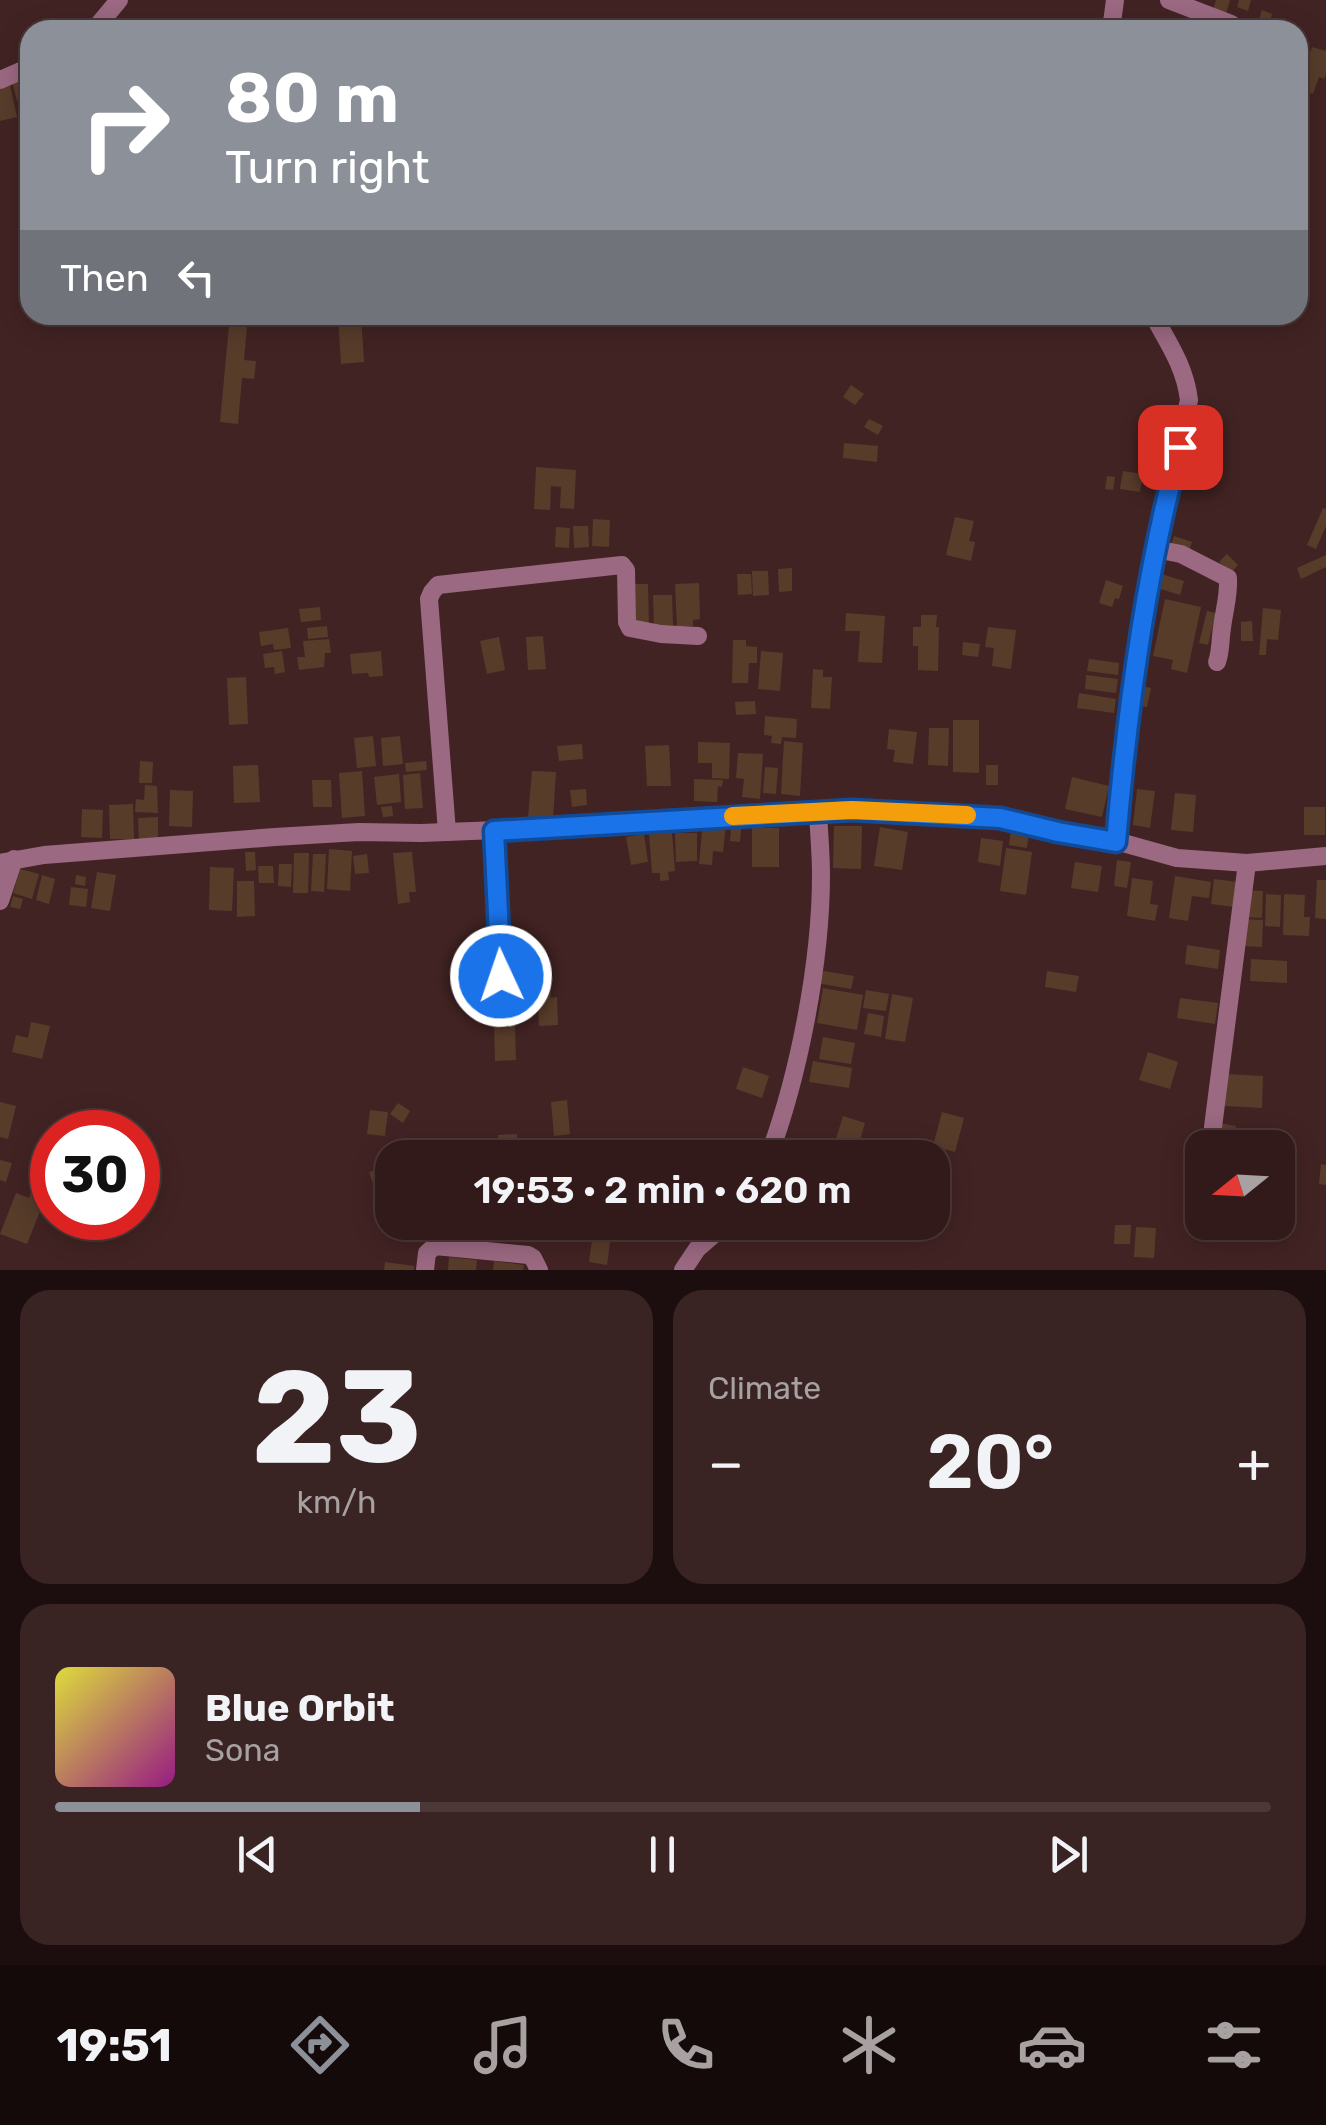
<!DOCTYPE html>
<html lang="en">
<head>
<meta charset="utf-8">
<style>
  :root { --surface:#321a1a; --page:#3a2323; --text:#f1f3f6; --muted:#a8a1a2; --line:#4d3839; --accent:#8c9099 }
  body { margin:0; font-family:Rubik,sans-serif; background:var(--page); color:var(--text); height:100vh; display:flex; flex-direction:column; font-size:38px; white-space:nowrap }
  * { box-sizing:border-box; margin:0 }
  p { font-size:32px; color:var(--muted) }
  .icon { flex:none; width:55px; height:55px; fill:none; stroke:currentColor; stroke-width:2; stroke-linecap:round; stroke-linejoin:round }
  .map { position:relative; height:1270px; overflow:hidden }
  .side { display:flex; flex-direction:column; gap:20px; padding:20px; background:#1c0e0e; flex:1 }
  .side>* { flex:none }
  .hud { position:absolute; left:20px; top:20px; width:1288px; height:305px; border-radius:30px; box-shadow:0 5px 25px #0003,0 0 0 2px var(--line); background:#8c9099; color:#fff; overflow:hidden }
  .needle { width:65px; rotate:252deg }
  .buttons { position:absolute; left:1185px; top:1130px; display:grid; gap:20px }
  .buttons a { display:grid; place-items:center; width:110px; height:110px; border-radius:20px; background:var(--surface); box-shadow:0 5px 25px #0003,0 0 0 2px var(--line); font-size:50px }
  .speed { position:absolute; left:30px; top:1110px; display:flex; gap:20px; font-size:50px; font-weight:700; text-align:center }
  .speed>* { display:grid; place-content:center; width:130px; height:130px; border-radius:50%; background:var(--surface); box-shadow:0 5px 25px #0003,0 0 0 2px var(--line); line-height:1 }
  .speed .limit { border:15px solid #d22; background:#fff; color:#111 }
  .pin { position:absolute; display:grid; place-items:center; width:85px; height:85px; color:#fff; margin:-42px; border-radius:20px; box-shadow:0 5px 15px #0006 }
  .me { position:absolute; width:110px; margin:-55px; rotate:357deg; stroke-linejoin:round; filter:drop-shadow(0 0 8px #0008) }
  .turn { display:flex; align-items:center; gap:35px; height:210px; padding:0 40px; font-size:45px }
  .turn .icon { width:130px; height:130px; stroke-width:2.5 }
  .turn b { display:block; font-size:70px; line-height:85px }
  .then { display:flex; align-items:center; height:95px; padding:0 40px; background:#0003; gap:20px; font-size:38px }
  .big { font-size:75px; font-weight:600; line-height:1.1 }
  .side .widget { flex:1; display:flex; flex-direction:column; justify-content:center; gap:15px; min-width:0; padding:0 35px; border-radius:30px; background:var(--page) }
  .side .dial { align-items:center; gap:0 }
  .dial b { font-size:130px; line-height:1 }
  .song { display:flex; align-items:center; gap:30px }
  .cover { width:120px; height:120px; border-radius:15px; background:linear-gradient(135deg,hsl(60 70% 55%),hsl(310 70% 35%)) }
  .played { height:10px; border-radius:5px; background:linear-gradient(90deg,var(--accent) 30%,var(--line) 30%) }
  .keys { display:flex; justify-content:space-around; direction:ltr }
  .heat { display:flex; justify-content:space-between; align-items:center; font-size:55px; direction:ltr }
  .side .tiles { flex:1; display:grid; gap:20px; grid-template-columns:1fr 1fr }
  .widget:last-child { grid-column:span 2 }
  .trip { position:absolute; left:375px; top:1140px; width:575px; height:100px; border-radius:30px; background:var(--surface); box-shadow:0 5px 25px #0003,0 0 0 2px var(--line); font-weight:600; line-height:100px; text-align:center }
  .tabs { display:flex; height:160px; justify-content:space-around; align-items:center; background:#140a0a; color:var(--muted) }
  .tabs .icon { width:70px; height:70px }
  .tabs .selected { color:var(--accent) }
  .tabs b { font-size:45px; color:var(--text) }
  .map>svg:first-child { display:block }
</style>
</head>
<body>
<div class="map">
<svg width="1326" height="1270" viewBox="0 0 1326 1270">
  <rect width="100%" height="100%" fill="#422323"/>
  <g fill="#573c2a">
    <path d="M1216 0H1230L1225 17 1212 13Z"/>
    <path d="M1239 0H1251L1248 11 1237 7Z"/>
    <path d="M1262 10 1272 14 1269 25 1258 22Z"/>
    <path d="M1298 42 1309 46 1298 80Z"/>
    <path d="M1312 47 1326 51V74L1324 79 1319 77 1313 94 1299 89Z"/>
    <path d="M24 78 29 98 17 101 12 81Z"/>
    <path d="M10 85 17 117 0 121V88Z"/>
    <path d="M230 315H248L244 360 256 361 254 379 242 378 238 424 220 422Z"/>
    <path d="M338 315H361L364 362 341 364Z"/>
    <path d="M851 385 864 394 855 405 843 397Z"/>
    <path d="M869 419 883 426 878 435 864 427Z"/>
    <path d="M1161 421 1171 423 1166 442 1157 439Z"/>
    <path d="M844 443 878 446 877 462 843 458Z"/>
    <path d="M1140 449 1164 453 1162 464 1138 460Z"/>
    <path d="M536 467 576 470 574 509 560 508 561 487 551 486 550 510 534 509Z"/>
    <path d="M1123 471 1143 474 1140 492 1120 489Z"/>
    <path d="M1107 476 1115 477 1113 490 1105 489Z"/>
    <path d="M1323 508 1326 509V526L1316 549 1307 545Z"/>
    <path d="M955 517 974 521 969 541 975 542 971 561 946 555Z"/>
    <path d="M593 519 610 520 609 547 592 546Z"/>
    <path d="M573 526H588L589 547 574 548Z"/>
    <path d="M556 527 570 528 569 548 555 547Z"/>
    <path d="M1174 536 1192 542 1189 551 1171 545Z"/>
    <path d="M1227 554 1238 565 1231 573 1219 562Z"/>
    <path d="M1326 555V567L1301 579 1297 568Z"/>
    <path d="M792 568V591L779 592 778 569Z"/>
    <path d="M752 571H768L769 595 753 596Z"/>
    <path d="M1158 573 1184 581 1180 595 1154 587Z"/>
    <path d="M737 574H751L752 594 738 595Z"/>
    <path d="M1106 580 1123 586 1119 599 1115 598 1112 607 1099 603Z"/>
    <path d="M699 583 700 619 693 620V626L677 627 675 584Z"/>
    <path d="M629 584H648L649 626H630Z"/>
    <path d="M653 595H672L673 625 654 626Z"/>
    <path d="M1165 599 1201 607 1187 673 1171 669 1173 660 1153 656Z"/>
    <path d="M320 607 321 620 301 622 299 609Z"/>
    <path d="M1263 608 1281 610 1278 640 1267 639 1266 655H1259Z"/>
    <path d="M1207 611 1216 613 1208 645 1199 643Z"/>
    <path d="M846 613 885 616 882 663 858 662 860 631H845Z"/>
    <path d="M921 615H937L936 627H939L938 671 918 670V646H913V627H921Z"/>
    <path d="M1252 621 1253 641H1241V622Z"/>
    <path d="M327 626 328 637 308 639 307 628Z"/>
    <path d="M988 627 1016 630 1011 669 992 666 994 648 985 647Z"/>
    <path d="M288 628 291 648 274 650 273 644 261 646 259 632Z"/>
    <path d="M543 636 546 669 528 670 526 637Z"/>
    <path d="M499 637 505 670 487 674 480 641Z"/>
    <path d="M329 639 331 653H325L324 667 299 670 297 657H305L303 641Z"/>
    <path d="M733 640H746V646L757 647V663H749L748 683H732Z"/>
    <path d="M963 642 980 644 978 657 962 655Z"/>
    <path d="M282 651 285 672 275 674 274 667 265 668 263 654Z"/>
    <path d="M381 651 383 676 369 677 368 673 352 674 350 654Z"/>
    <path d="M761 651 783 653 780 691 758 689Z"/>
    <path d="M1089 659 1119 663 1118 675 1087 671Z"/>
    <path d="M813 669 823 670V677H832L830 709 811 708Z"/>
    <path d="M1086 675 1118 679 1116 693 1085 689Z"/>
    <path d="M246 677 248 724 229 725 227 678Z"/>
    <path d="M1141 686 1151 688 1147 707 1137 706Z"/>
    <path d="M1079 693 1116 699 1114 713 1077 708Z"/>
    <path d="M755 701 756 714 736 715 735 702Z"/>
    <path d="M765 716 797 719 796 738 782 737 781 744 771 743 772 736 764 735Z"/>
    <path d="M953 720H979V773L953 772Z"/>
    <path d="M929 728H949L948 766 928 765Z"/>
    <path d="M889 729 917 732 913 764 893 762 895 750 887 749Z"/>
    <path d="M373 736 376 766 357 768 354 738Z"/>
    <path d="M400 736 403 764 383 766 381 738Z"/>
    <path d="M784 741 803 743 800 796 781 794Z"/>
    <path d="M698 742 730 743 729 779 712 778V763H698Z"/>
    <path d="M582 744 583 759 559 761 557 746Z"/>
    <path d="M669 745 671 786H647L645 746Z"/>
    <path d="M738 753 763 754 760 799 742 797 744 779 736 778Z"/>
    <path d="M140 761 153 762 152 783H139Z"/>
    <path d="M426 761 427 770 406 772 405 763Z"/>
    <path d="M258 765 260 802 234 803 233 766Z"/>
    <rect x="986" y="765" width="12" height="20"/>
    <path d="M765 767 778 768 776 794 763 793Z"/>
    <path d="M362 771 365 816 342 818 339 773Z"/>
    <path d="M532 771 556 772 553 818 528 817Z"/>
    <path d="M420 773 423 808 405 809 403 775Z"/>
    <path d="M399 774 401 802 377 805 374 777Z"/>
    <path d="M1072 777 1109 786 1102 817 1065 809Z"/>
    <path d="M694 779 723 780 722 787 718 786 717 802 694 801Z"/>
    <path d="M312 780H331L332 807H313Z"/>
    <path d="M145 785 157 786 158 813 135 812 136 799 144 800Z"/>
    <path d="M586 789 587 805 572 807 570 790Z"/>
    <path d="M1137 789 1155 791 1150 828 1133 825Z"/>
    <path d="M170 790 193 791 192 827 169 826Z"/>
    <path d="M1175 793 1196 795 1193 832 1171 830Z"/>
    <path d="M133 804 134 839H110L109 805Z"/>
    <path d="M392 806 393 816 383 817 381 807Z"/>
    <rect x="1304" y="807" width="21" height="28"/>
    <path d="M82 809 103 810 102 838 81 837Z"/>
    <path d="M158 817V839L139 840 138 818Z"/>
    <path d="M703 822 726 824 723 852 713 851 712 865 699 864Z"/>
    <path d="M834 826H862L861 869 833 868Z"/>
    <path d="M880 827 908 832 902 870 874 866Z"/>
    <path d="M731 828 741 829 740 842 730 841Z"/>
    <rect x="752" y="828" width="27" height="39"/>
    <path d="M1011 829 1029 831 1027 848 1009 845Z"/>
    <path d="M672 832 675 871 668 872 669 880 660 881V873H652L649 834Z"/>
    <path d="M675 833H697V861L676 862Z"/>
    <path d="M644 834 648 862 631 865 626 837Z"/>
    <path d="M981 838 1003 841 1000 866 978 862Z"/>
    <path d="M1006 848 1032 852 1026 895 1000 891Z"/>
    <path d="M329 849 352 851 350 891 327 889Z"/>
    <path d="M245 852H255L256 870 246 871Z"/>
    <path d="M412 852 416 892H409L410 902 398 904 393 853Z"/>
    <path d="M294 853H309L308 893H293Z"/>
    <path d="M313 854H326L324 892 311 891Z"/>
    <path d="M367 854 369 873 355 874 353 856Z"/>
    <path d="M1117 860 1131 862 1127 888 1114 886Z"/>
    <path d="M1075 862 1102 866 1098 892 1071 888Z"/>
    <path d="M279 864H292L291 887 278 886Z"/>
    <path d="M258 866H273L274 883H259Z"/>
    <path d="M210 867 234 868 232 911 209 910Z"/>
    <path d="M20 869 39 874 32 899 13 893Z"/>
    <path d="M97 872 116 875 110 911 91 908Z"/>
    <path d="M42 875 55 879 49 904 36 900Z"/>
    <path d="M76 875 86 877 85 886 75 884Z"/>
    <path d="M1175 876 1211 882 1209 898 1192 896 1188 921 1169 918Z"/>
    <path d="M1132 878 1153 881 1150 904 1158 905 1155 921 1127 916Z"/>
    <path d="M1214 879 1237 882 1234 907 1211 904Z"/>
    <path d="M1317 880H1326V919L1315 918Z"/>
    <path d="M237 881H254L255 916 237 917Z"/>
    <path d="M71 887 88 889 86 907 69 905Z"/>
    <path d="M1244 890 1263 891 1262 918 1243 917Z"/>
    <path d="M1266 894 1281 895 1280 927 1265 926Z"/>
    <path d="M1284 894 1305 895 1304 917H1310L1309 936 1283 935Z"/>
    <path d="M13 896 23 899 20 909 10 907Z"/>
    <path d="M1243 919 1263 920 1262 947 1241 946Z"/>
    <path d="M1187 945 1220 950 1218 969 1185 964Z"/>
    <path d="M1251 959 1287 961V983L1250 981Z"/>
    <path d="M818 970 854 976 851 989 816 983Z"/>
    <path d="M1047 971 1079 976 1076 992 1045 987Z"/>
    <path d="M522 976 524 1017 508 1018 505 977Z"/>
    <path d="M551 986V998L557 997 558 1025 539 1026 537 987Z"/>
    <path d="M823 988 863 995 857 1030 817 1023Z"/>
    <path d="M866 990 889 994 886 1011 863 1008Z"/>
    <path d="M892 994 913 998 905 1042 885 1039Z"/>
    <path d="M1180 998 1218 1003 1215 1024 1177 1018Z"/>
    <path d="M868 1013 884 1016 881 1037 864 1034Z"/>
    <path d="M31 1022 50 1026 42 1059 12 1052 16 1035 28 1038Z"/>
    <path d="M515 1025 516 1060 495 1061 494 1026Z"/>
    <path d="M823 1037 855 1043 851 1064 819 1059Z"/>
    <path d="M1148 1052 1178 1062 1170 1089 1139 1080Z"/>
    <path d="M813 1061 852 1068 849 1088 809 1082Z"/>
    <path d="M743 1067 769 1076 762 1098 736 1089Z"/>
    <path d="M1226 1074 1263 1076 1262 1108 1225 1106Z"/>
    <path d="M567 1100 570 1134 554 1136 551 1102Z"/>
    <path d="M0 1102 16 1106 8 1139 0 1137Z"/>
    <path d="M398 1103 410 1111 403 1123 390 1114Z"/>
    <path d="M370 1110 388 1112 385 1136 367 1134Z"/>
    <path d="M942 1112 964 1118 955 1152 933 1146Z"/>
    <path d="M843 1116 865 1123 855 1158 831 1155Z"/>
    <path d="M1219 1123 1236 1126 1233 1148H1215Z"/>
    <path d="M517 1134 518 1158H499L498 1135Z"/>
    <path d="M909 1138 927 1142 923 1158H905Z"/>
    <path d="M392 1158V1195H391L382 1161Z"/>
    <path d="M0 1160 12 1163 6 1182 0 1180Z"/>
    <path d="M1321 1164 1326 1165V1185L1319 1184Z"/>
    <path d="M380 1169 389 1195 378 1199 369 1172Z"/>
    <path d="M31 1192 41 1196 39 1202 43 1204 27 1244 0 1234 16 1193 29 1198Z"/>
    <path d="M420 1222H495L494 1234 420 1228Z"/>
    <path d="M520 1224 536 1226 534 1241 519 1240Z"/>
    <path d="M1115 1225H1131L1130 1244H1114Z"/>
    <path d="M594 1226 612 1228 607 1265 589 1262Z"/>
    <path d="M1136 1227 1156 1228 1154 1258 1134 1257Z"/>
    <path d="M449 1257 477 1260 476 1270H448Z"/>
    <path d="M494 1261 524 1265 523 1270H493Z"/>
    <path d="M385 1262 414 1266V1270H384Z"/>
  </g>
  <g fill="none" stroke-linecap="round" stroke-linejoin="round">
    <g stroke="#9b6982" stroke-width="18">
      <path d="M1169 0 1231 24"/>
      <path d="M94 30 119 0"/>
      <path d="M1111 30 1115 0"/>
      <path d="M0 80 30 67"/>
      <path d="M1153 315C1169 344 1185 367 1189 400L1155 549 1129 723 1116 841 1177 858 1247 863 1326 856"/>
      <path d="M1155 549 1181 554 1228 578C1229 596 1224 611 1222 628 1220 640 1221 651 1217 662"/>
      <path d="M494 831 503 1012"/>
      <path d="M447 832 429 599 432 592 438 585 622 565 626 570 627 622 630 628 661 634 698 636"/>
      <path d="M0 863 44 855 275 837 359 832 421 833 604 826 851 810 1000 818 1058 832 1116 841"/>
      <path d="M0 901 14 859"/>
      <path d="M1213 1127 1247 863"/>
      <path d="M768 1158C799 1076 821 962 821 875 821 854 819 833 818 812"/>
      <path d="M425 1270 427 1253 435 1246 528 1255 533 1258 539 1270"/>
      <path d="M683 1270 697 1249 728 1222"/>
    </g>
  </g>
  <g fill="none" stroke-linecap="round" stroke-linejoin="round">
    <defs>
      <path id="route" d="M501 976 494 831 852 810 1000 818 1058 832 1116 842C1127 712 1145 573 1180 447"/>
    </defs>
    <use href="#route" stroke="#114b97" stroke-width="25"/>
    <use href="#route" stroke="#1a73e8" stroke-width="18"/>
    <path stroke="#f59e0b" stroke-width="18" d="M733 816 852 810 967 815"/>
  </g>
</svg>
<div class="buttons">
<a><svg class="needle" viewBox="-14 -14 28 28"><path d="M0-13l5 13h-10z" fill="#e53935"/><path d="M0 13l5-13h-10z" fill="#a8a1a2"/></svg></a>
</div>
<div class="speed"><div class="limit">30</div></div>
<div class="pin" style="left:1180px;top:447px;background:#d93025"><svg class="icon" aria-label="arrive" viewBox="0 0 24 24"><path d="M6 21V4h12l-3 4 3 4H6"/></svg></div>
<svg class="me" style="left:501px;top:976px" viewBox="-20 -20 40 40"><circle r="17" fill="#1a73e8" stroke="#fff" stroke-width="3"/><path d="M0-11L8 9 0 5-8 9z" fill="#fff"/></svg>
<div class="trip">19:53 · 2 min · 620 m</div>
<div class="hud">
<div class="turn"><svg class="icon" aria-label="right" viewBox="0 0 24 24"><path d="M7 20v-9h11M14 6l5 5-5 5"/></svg><div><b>80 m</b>Turn right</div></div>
<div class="then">Then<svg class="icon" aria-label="left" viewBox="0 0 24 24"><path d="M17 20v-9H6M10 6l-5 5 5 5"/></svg></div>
</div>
</div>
<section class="side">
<div class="tiles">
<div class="widget dial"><b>23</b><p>km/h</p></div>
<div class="widget"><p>Climate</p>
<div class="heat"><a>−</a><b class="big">20°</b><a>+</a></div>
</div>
<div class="widget">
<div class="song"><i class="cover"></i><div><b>Blue Orbit</b><p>Sona</p></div></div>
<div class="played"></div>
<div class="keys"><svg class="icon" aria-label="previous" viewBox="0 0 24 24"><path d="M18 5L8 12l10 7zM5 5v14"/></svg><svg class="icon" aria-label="pause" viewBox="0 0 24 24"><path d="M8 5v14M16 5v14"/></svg><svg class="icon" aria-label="next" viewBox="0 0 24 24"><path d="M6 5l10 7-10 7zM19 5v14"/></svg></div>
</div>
</div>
</section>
<nav class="tabs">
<b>19:51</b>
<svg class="icon selected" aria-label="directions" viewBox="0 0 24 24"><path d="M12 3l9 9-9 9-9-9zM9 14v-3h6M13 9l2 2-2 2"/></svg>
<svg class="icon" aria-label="music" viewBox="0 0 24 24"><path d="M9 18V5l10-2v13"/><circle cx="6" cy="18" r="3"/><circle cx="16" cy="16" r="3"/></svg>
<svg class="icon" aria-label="phone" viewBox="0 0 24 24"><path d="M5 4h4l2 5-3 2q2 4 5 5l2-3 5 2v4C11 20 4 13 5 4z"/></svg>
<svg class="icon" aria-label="climate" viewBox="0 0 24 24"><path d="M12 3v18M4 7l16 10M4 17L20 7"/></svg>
<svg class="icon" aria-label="car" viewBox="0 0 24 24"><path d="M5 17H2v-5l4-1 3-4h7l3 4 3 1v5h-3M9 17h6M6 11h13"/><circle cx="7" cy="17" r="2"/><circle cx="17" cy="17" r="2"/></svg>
<svg class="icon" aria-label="filters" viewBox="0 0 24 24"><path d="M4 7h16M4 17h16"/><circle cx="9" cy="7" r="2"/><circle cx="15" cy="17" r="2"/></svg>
</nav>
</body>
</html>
